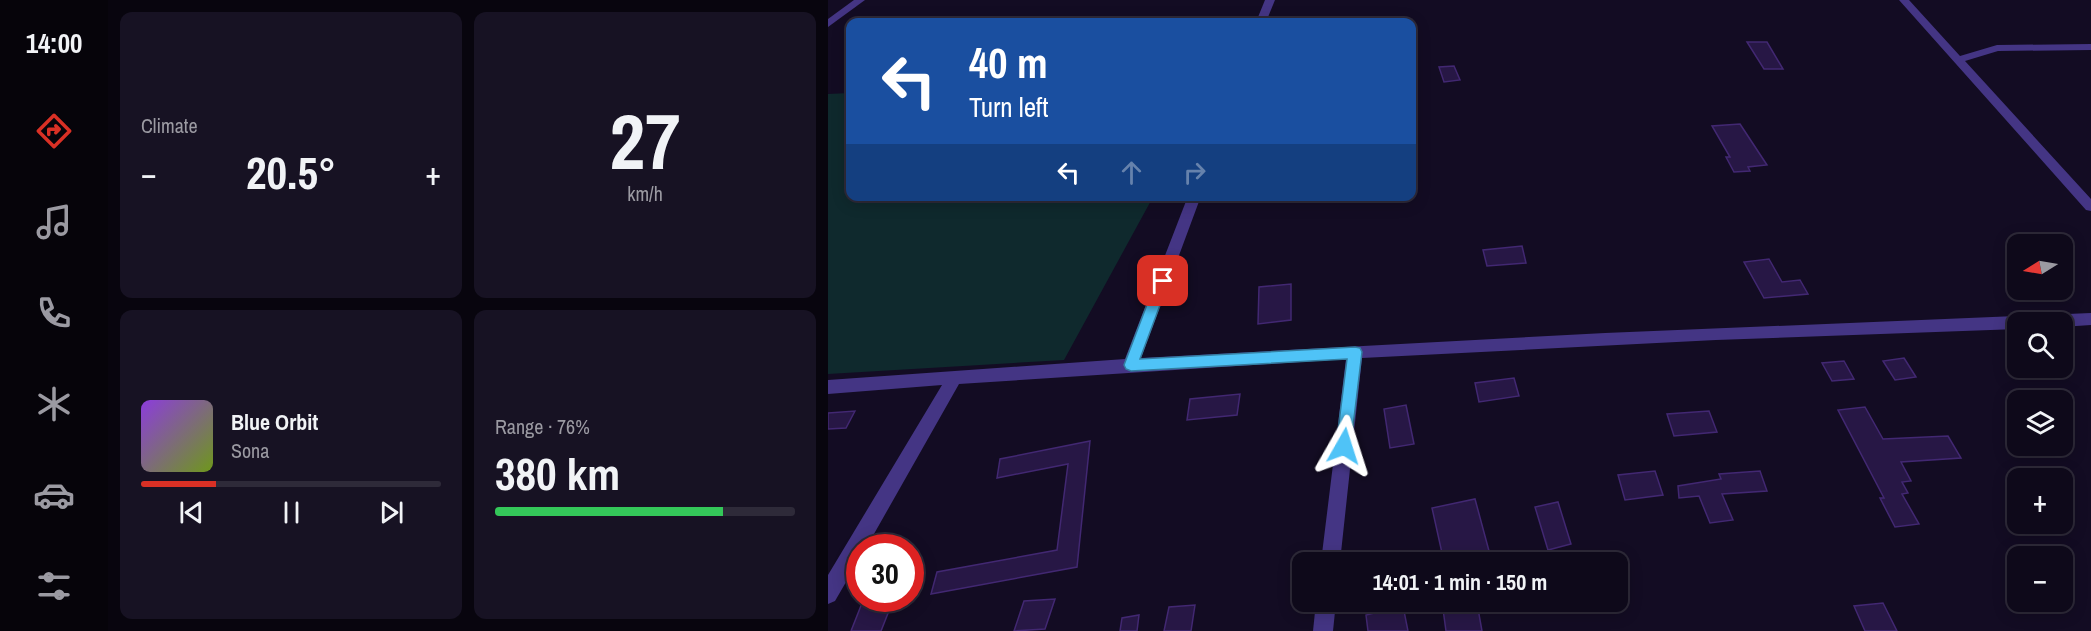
<!DOCTYPE html>
<html lang="en">
<head>
<meta charset="utf-8">
<style>
  :root { --surface:#0e091a; --page:#171223; --text:#f1f3f6; --muted:#9b9aa2; --line:#2e2a39; --accent:#d93025 }
  body { margin:0; font-family:"Archivo Narrow",sans-serif; background:var(--page); color:var(--text); height:100vh; display:flex; flex-direction:column; font-size:22px; white-space:nowrap }
  * { box-sizing:border-box; margin:0 }
  p { font-size:20px; color:var(--muted) }
  .icon { flex:none; width:33px; height:33px; fill:none; stroke:currentColor; stroke-width:2; stroke-linecap:round; stroke-linejoin:round }
  .map { position:relative; flex:1; overflow:hidden }
  .side { display:flex; flex-direction:column; gap:12px; padding:12px; background:#08050e; width:720px }
  .side>* { flex:none }
  .banner { position:absolute; left:18px; top:18px; width:570px; height:183px; border-radius:12px; box-shadow:0 3px 15px #0003,0 0 0 2px var(--line); background:#1a4fa0; color:#fff; overflow:hidden }
  .needle { width:39px; rotate:259deg }
  .fabs { position:absolute; left:1179px; top:234px; display:grid; gap:12px }
  .fabs a { display:grid; place-items:center; width:66px; height:66px; border-radius:12px; background:var(--surface); box-shadow:0 3px 15px #0003,0 0 0 2px var(--line); font-size:30px }
  .speed { position:absolute; left:18px; top:534px; display:flex; gap:12px; font-size:30px; font-weight:700; text-align:center }
  .speed>* { display:grid; place-content:center; width:78px; height:78px; border-radius:50%; background:var(--surface); box-shadow:0 3px 15px #0003,0 0 0 2px var(--line); line-height:1 }
  .speed .limit { border:9px solid #d22; background:#fff; color:#111 }
  .pin { position:absolute; display:grid; place-items:center; width:51px; height:51px; color:#fff; margin:-26px; border-radius:12px; box-shadow:0 3px 9px #0006 }
  .me { position:absolute; width:66px; margin:-33px; rotate:6deg; stroke-linejoin:round; filter:drop-shadow(0 0 4px #0008) }
  .turn { display:flex; align-items:center; gap:21px; height:126px; padding:0 24px; font-size:27px }
  .turn .icon { width:78px; height:78px; stroke-width:2.5 }
  .turn b { display:block; font-size:42px; line-height:51px }
  .lanes { display:flex; align-items:center; height:57px; padding:0 24px; background:#0003; justify-content:center; gap:30px; direction:ltr }
  .lanes .off { opacity:.35 }
  .big { font-size:45px; font-weight:700; line-height:1.1 }
  .side .card { flex:1; display:flex; flex-direction:column; justify-content:center; gap:9px; min-width:0; padding:0 21px; border-radius:12px; background:var(--page) }
  .side .dial { align-items:center; gap:0 }
  .dial b { font-size:78px; line-height:1 }
  .song { display:flex; align-items:center; gap:18px }
  .cover { width:72px; height:72px; border-radius:9px; background:linear-gradient(135deg,hsl(270 70% 55%),hsl(80 70% 35%)) }
  .played { height:6px; border-radius:3px; background:linear-gradient(90deg,var(--accent) 25%,var(--line) 25%) }
  .keys { display:flex; justify-content:space-around; direction:ltr }
  .heat { display:flex; justify-content:space-between; align-items:center; font-size:33px; direction:ltr }
  .charge { height:9px; border-radius:4px; background:linear-gradient(90deg,#34c759 76%,var(--line) 0) }
  .side .tiles { flex:1; display:grid; gap:12px; grid-template-columns:repeat(2,1fr) }
  .trip { position:absolute; left:464px; top:552px; width:336px; height:60px; border-radius:12px; background:var(--surface); box-shadow:0 3px 15px #0003,0 0 0 2px var(--line); font-weight:700; line-height:60px; text-align:center }
  main { display:flex; flex:1; min-height:0 }
  .dock { display:flex; flex-direction:column; width:108px; justify-content:space-around; align-items:center; background:#06040a; color:var(--muted) }
  .dock .icon { width:42px; height:42px }
  .dock .selected { color:var(--accent) }
  .dock b { font-size:27px; color:var(--text) }
  .map>svg:first-child { display:block }
</style>
</head>
<body>
<main>
<nav class="dock">
<b>14:00</b>
<svg class="icon selected" aria-label="directions" viewBox="0 0 24 24"><path d="M12 3l9 9-9 9-9-9zM9 14v-3h6M13 9l2 2-2 2"/></svg>
<svg class="icon" aria-label="music" viewBox="0 0 24 24"><path d="M9 18V5l10-2v13"/><circle cx="6" cy="18" r="3"/><circle cx="16" cy="16" r="3"/></svg>
<svg class="icon" aria-label="phone" viewBox="0 0 24 24"><path d="M5 4h4l2 5-3 2q2 4 5 5l2-3 5 2v4C11 20 4 13 5 4z"/></svg>
<svg class="icon" aria-label="climate" viewBox="0 0 24 24"><path d="M12 3v18M4 7l16 10M4 17L20 7"/></svg>
<svg class="icon" aria-label="car" viewBox="0 0 24 24"><path d="M5 17H2v-5l4-1 3-4h7l3 4 3 1v5h-3M9 17h6M6 11h13"/><circle cx="7" cy="17" r="2"/><circle cx="17" cy="17" r="2"/></svg>
<svg class="icon" aria-label="filters" viewBox="0 0 24 24"><path d="M4 7h16M4 17h16"/><circle cx="9" cy="7" r="2"/><circle cx="15" cy="17" r="2"/></svg>
</nav>
<section class="side">
<div class="tiles">
<div class="card"><p>Climate</p>
<div class="heat"><a>−</a><b class="big">20.5°</b><a>+</a></div>
</div>
<div class="card dial"><b>27</b><p>km/h</p></div>
<div class="card">
<div class="song"><i class="cover"></i><div><b>Blue Orbit</b><p>Sona</p></div></div>
<div class="played"></div>
<div class="keys"><svg class="icon" aria-label="previous" viewBox="0 0 24 24"><path d="M18 5L8 12l10 7zM5 5v14"/></svg><svg class="icon" aria-label="pause" viewBox="0 0 24 24"><path d="M8 5v14M16 5v14"/></svg><svg class="icon" aria-label="next" viewBox="0 0 24 24"><path d="M6 5l10 7-10 7zM19 5v14"/></svg></div>
</div>
<div class="card"><p>Range · 76%</p><b class="big">380 km</b><div class="charge"></div></div>
</div>
</section>
<div class="map">
<svg width="1263" height="631" viewBox="0 0 1263 631">
  <rect width="100%" height="100%" fill="#130c23"/>
  <path fill="#0f292d" d="M22 93V196L325 197 236 360 0 374V94Z"/>
  <g fill="#271745" stroke="#422872" stroke-width="1.5">
    <path d="M919 42H939L955 69H936Z"/>
    <path d="M626 66 632 80 616 82 611 67Z"/>
    <path d="M912 124 939 165 920 167 922 171 906 172 898 157H902L884 126Z"/>
    <path d="M694 246 698 263 659 266 655 250Z"/>
    <path d="M941 259 954 282 972 280 980 294 936 298 916 262Z"/>
    <path d="M463 284V320L430 324 431 287Z"/>
    <path d="M1076 358 1088 377 1067 380 1055 361Z"/>
    <path d="M1016 361 1026 379 1004 381 994 363Z"/>
    <path d="M686 378 691 396 651 402 647 383Z"/>
    <path d="M412 394 409 415 359 420 362 399Z"/>
    <path d="M578 405 586 444 562 448 556 409Z"/>
    <path d="M1037 407 1055 439 1120 436 1133 458 1073 462 1083 481 1074 482 1080 493 1074 494 1091 524 1067 527 1052 498H1056L1010 410Z"/>
    <path d="M27 411 18 428 0 429V413Z"/>
    <path d="M881 411 889 432 846 436 839 414Z"/>
    <path d="M262 441 249 567 103 594 109 572 229 550 240 464 169 478 172 459Z"/>
    <path d="M827 471 835 495 797 500 790 475Z"/>
    <path d="M932 471 939 491 894 494 905 520 882 523 871 496 851 498 850 486 893 479 891 474Z"/>
    <path d="M647 499 664 562H616L604 508Z"/>
    <path d="M730 502 743 544 720 550 707 507Z"/>
    <path d="M36 598H66L53 631H23Z"/>
    <path d="M227 599 217 629 186 631 196 601Z"/>
    <path d="M649 603 654 631H618L615 609Z"/>
    <path d="M1055 603 1069 631H1037L1026 606Z"/>
    <path d="M367 605 363 631H336L341 607Z"/>
    <path d="M575 606 580 631H540L538 615Z"/>
    <path d="M311 615 309 631H292L294 618Z"/>
  </g>
  <g fill="none" stroke-linecap="round" stroke-linejoin="round">
    <g fill="#443584" fill-rule="evenodd">
      <path d="M26 0H37L0 27V19Z"/>
      <path d="M437 0H447L438 22H428Z"/>
      <path d="M1071 0H1081L1132 56 1169 45 1263 44V50L1170 51 1137 61 1263 199V211L1258 210Z"/>
      <path d="M360 196H373L313 358 777 333 1263 313V325L1234 327V322H1190V329L888 340 534 358 512 562H493L518 359 131 384 38 548H32V558L7 601 0 604V575L114 385 0 394V380L297 359Z"/>
      <path d="M488 602H508L505 631H485Z"/>
    </g>
  </g>
  <path fill="#4fc3f7" stroke="#337fa1" stroke-width="1.5" d="M335 276 341 281 312 359 527 347 532 348 534 352 522 451 516 453 511 451 508 446 519 359 303 371 298 369 296 365 328 281Z"/>
</svg>
<div class="fabs">
<a><svg class="needle" viewBox="-14 -14 28 28"><path d="M0-13l5 13h-10z" fill="#e53935"/><path d="M0 13l5-13h-10z" fill="#9b9aa2"/></svg></a>
<a><svg class="icon" aria-label="search" viewBox="0 0 24 24"><circle cx="10" cy="10" r="6"/><path d="M15 15l6 6"/></svg></a>
<a><svg class="icon" aria-label="layers" viewBox="0 0 24 24"><path d="M12 4l9 5-9 5-9-5zM3 14l9 5 9-5"/></svg></a>
<a>+</a>
<a>−</a>
</div>
<div class="speed"><div class="limit">30</div></div>
<div class="pin" style="left:335px;top:281px;background:#d93025"><svg class="icon" aria-label="arrive" viewBox="0 0 24 24"><path d="M6 21V4h12l-3 4 3 4H6"/></svg></div>
<svg class="me" style="left:516px;top:446px" viewBox="-20 -20 40 40"><path d="M0-17L14 15 0 8-14 15z" fill="#4fc3f7" stroke="#fff" stroke-width="4"/></svg>
<div class="trip">14:01 · 1 min · 150 m</div>
<div class="banner">
<div class="turn"><svg class="icon" aria-label="left" viewBox="0 0 24 24"><path d="M17 20v-9H6M10 6l-5 5 5 5"/></svg><div><b>40 m</b>Turn left</div></div>
<div class="lanes"><svg class="icon" aria-label="left" viewBox="0 0 24 24"><path d="M17 20v-9H6M10 6l-5 5 5 5"/></svg><svg class="icon off" aria-label="ahead" viewBox="0 0 24 24"><path d="M12 20V5M6 11l6-6 6 6"/></svg><svg class="icon off" aria-label="right" viewBox="0 0 24 24"><path d="M7 20v-9h11M14 6l5 5-5 5"/></svg></div>
</div>
</div>
</main>
</body>
</html>
